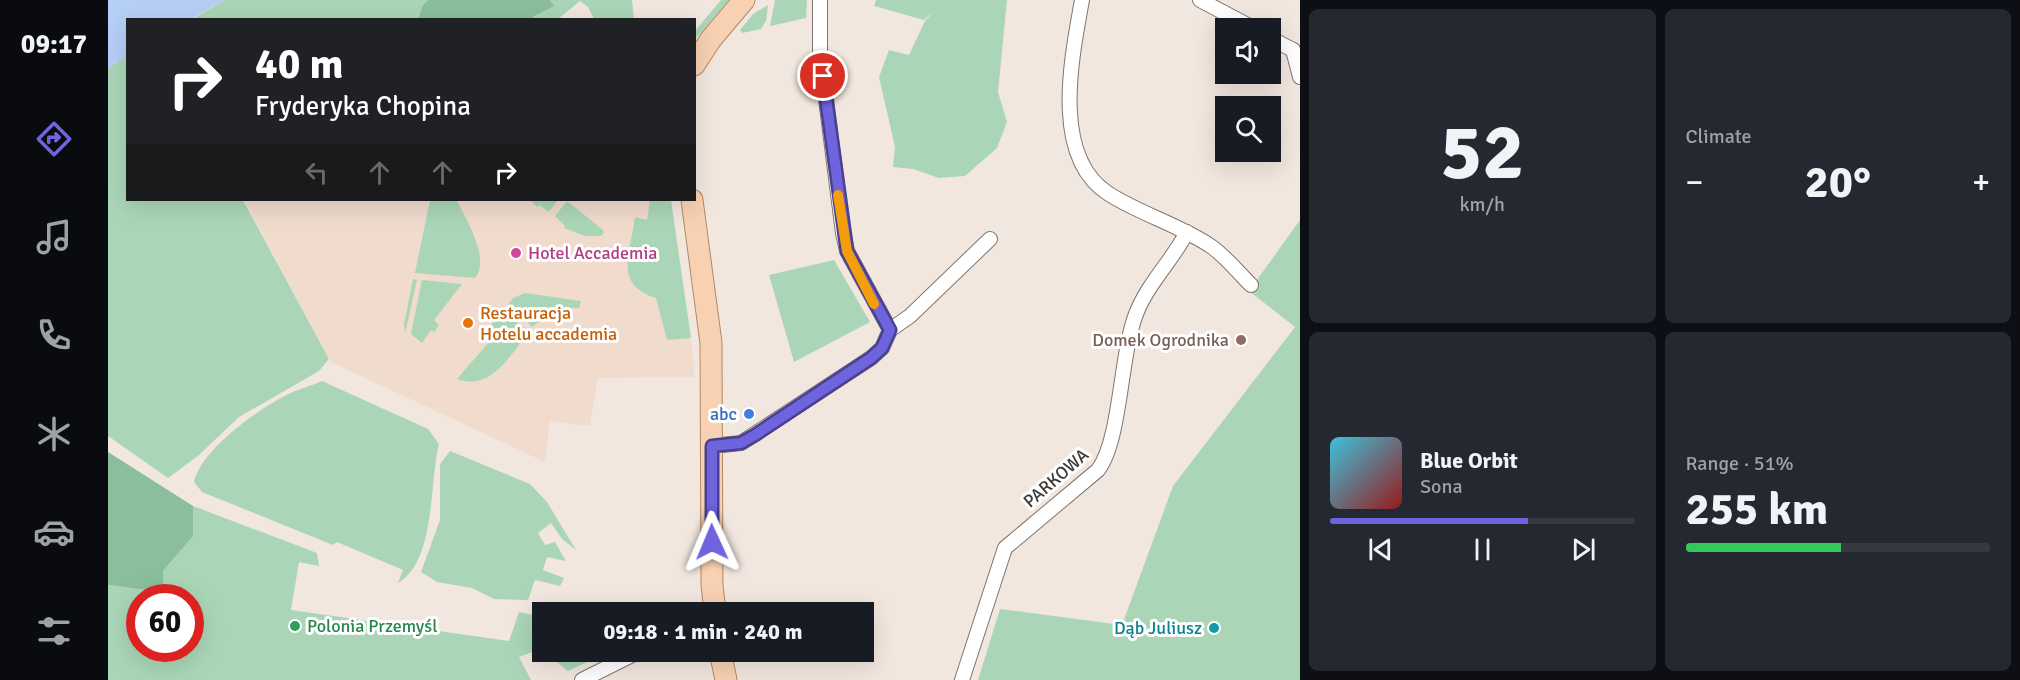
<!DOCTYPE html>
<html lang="en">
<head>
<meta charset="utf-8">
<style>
  :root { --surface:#171b24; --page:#242831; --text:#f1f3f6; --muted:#9ea1a6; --line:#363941; --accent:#6f64de }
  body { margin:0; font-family:Signika,sans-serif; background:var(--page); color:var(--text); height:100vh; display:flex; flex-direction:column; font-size:22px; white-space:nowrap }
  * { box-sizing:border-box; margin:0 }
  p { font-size:20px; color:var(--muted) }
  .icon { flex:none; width:33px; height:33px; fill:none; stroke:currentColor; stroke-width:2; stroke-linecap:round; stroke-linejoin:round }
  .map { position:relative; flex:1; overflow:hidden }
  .panel { display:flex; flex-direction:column; gap:9px; padding:9px; background:#0d0f14; width:720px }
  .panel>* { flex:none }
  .top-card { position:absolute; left:18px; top:18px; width:570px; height:183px; border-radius:0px; box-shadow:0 6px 24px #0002; background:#202124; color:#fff; overflow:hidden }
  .tools { position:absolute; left:1107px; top:18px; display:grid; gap:12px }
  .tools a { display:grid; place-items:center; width:66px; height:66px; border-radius:0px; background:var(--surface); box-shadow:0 6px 24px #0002; font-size:30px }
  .speed { position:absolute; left:18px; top:584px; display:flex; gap:12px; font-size:30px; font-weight:700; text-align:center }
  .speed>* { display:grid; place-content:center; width:78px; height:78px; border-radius:50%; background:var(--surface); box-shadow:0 6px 24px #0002; line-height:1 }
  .speed .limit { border:9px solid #d22; background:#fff; color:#111 }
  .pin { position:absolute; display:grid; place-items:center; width:51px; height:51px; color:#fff; margin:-26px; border:3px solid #fff; border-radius:50%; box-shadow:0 2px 6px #0007 }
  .me { position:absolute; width:66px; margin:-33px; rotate:359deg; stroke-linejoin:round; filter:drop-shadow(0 0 4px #0008) }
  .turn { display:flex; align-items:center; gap:21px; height:126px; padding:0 30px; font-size:27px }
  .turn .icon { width:78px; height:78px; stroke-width:2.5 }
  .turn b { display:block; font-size:42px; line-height:51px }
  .lanes { display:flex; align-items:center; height:57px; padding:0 30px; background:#0003; justify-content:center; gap:30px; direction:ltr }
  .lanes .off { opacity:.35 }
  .big { font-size:45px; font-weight:700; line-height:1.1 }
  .panel .widget { flex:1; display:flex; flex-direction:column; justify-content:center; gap:9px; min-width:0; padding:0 21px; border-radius:9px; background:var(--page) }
  .panel .dial { align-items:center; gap:0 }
  .dial b { font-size:78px; line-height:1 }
  .song { display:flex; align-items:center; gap:18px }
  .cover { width:72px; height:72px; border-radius:9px; background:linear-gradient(135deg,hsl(190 70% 55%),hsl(0 70% 35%)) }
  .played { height:6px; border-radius:3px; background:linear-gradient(90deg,var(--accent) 65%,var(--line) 65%) }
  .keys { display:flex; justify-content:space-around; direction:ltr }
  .heat { display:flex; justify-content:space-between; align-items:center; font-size:33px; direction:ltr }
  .charge { height:9px; border-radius:4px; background:linear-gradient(90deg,#34c759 51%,var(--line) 0) }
  .panel .tiles { flex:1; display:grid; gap:9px; grid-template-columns:repeat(2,1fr) }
  .trip { position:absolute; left:424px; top:602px; width:342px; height:60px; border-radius:0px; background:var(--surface); box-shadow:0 6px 24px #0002; font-weight:700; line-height:60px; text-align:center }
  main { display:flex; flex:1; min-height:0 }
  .menu { display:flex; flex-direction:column; width:108px; justify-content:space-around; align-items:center; background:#090b0e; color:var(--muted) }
  .menu .icon { width:42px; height:42px }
  .menu .selected { color:var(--accent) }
  .menu b { font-size:27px; color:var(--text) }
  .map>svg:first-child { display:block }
</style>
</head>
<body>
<main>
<nav class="menu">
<b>09:17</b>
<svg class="icon selected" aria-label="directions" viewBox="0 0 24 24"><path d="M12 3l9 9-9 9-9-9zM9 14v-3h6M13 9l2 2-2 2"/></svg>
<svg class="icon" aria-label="music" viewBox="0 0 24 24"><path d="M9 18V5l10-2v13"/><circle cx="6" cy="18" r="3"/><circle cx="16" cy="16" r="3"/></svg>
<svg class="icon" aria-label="phone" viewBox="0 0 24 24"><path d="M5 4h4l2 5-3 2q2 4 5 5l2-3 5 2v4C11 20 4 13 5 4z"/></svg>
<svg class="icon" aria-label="climate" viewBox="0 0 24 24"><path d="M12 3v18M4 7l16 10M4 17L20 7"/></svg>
<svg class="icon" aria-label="car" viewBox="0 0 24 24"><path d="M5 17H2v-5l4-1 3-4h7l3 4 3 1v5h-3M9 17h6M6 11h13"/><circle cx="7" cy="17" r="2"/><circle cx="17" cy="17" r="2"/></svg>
<svg class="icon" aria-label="filters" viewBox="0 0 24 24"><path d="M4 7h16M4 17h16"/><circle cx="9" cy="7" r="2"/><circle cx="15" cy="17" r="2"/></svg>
</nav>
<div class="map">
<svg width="1192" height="680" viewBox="0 0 1192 680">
  <rect width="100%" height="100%" fill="#f2e7df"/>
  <path fill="#f0dbcd" d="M136 200H557L585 355 586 377 490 378 482 426 442 421 437 462 223 362Z"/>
  <g fill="#aad6b7" fill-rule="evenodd">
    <path d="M116 0H320L315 5 310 19 83 20Z"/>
    <path d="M442 0H524L526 19H486L480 7 472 1 450 19H426L424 18 445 6Z"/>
    <path d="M613 0H621L587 39V31Z"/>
    <path d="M667 0H699L698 18 662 26Z"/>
    <path d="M768 0H899L890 92 899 122 889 148 857 176 831 178 805 169 785 167 787 147 771 77 781 50 801 55 817 21 825 12 816 20 766 6Z"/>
    <path d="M660 5 658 21 653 29 634 33 632 30 645 14Z"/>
    <path d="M19 56 20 200H135L221 359 211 371 131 417 91 455 60 478 0 436V68Z"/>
    <path d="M322 200H349C358 220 383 259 367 278L307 273Z"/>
    <path d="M422 200H450L441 212 431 205 429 207Z"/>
    <path d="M542 200H563L583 338 559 340 548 298C504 284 523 252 527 217L539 220Z"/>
    <path d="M459 201 495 230 496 233 493 236H477L456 228 457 226 447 216Z"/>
    <path d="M1192 220V680H870L892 609 1014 625 1065 486 1187 327 1141 291Z"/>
    <path d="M726 260 762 322 686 362 661 275Z"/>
    <path d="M305 279 309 280 297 333 296 325Z"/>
    <path d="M314 280 354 284 326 320 331 325 326 332 323 330 314 343 303 334Z"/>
    <path d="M417 293 473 301 471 308 433 307 416 320 399 306 405 298Z"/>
    <path d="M395 310 412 325C401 334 391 342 377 333Z"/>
    <path d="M435 310 452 311 436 317 424 327 420 323Z"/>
    <path d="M415 326 421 332C402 355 383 392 349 379L381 342 399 340Z"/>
    <path d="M214 381 320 429 331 444C321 483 328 561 290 583L295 570 229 542 225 545 94 492 86 482C92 452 144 414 171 399 184 391 200 387 214 381Z"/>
    <path d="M342 451 422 484 439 502 468 550 454 539 443 523 430 533 437 545 447 542 458 561 439 557 435 570 456 578 452 586 427 580 420 600 386 599 364 588 329 582 313 572 332 520V464Z"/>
    <path d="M85 506 209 553 211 566 191 562 183 610 401 641 411 612 435 617V651H503L460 671 432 649 411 657 423 680H0V585L55 592V571L85 536ZM32 597H82V648H32Z"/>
  </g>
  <g fill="#8bbf9b">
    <path d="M320 0H442L446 6 425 17 426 19H310L315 5Z"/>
    <path d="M0 452 85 506V536L55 571V592L0 585Z"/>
  </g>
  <path fill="#b6cff6" d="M0 0H116L83 19 20 20 19 56 0 68Z"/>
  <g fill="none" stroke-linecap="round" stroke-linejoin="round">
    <defs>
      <g id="street">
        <path d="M712 0V52L735 233 739 251 782 330"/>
        <path d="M974 0C964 56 942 157 1001 194 1034 215 1072 225 1104 247 1118 257 1131 273 1143 285"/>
        <path d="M1092 0 1145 28"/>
        <path d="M1162 38 1185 50"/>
        <path d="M1185 50 1192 77"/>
        <path d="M604 446 633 443 763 358 774 348 782 330 802 316 882 239"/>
        <path d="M474 680 532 651"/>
        <path d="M854 680 897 548 990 470C1013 440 1012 355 1028 314 1040 283 1064 261 1079 232"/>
      </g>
      <g id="primary">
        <path d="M586 65 603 39 636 0"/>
        <path d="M584 200 603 343 604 585 607 612"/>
        <path d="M612 651 618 680"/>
      </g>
    </defs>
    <use href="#street" stroke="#7f756e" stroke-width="16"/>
    <use href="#primary" stroke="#b38865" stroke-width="23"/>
    <use href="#street" stroke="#fff" stroke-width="14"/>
    <use href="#primary" stroke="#f8d1b2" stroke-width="21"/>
  </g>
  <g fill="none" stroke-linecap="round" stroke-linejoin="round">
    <defs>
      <path id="route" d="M604 542V446L633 443 647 435 763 358 774 348 782 330 739 251 715 76"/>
    </defs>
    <use href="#route" stroke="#484190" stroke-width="15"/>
    <use href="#route" stroke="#6f64de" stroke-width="10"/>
    <path stroke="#f59e0b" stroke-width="10" d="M730 195 739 251 766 304"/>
  </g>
  <circle fill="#d1479c" stroke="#fff" stroke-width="2" cx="408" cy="253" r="6"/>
  <circle fill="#e8710a" stroke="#fff" stroke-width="2" cx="360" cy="323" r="6"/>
  <circle fill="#8d6e63" stroke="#fff" stroke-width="2" cx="1133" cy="340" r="6"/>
  <circle fill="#3f7fe0" stroke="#fff" stroke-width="2" cx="641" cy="414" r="6"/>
  <circle fill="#2e9e5b" stroke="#fff" stroke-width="2" cx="187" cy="626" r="6"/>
  <circle fill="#0f9aa8" stroke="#fff" stroke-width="2" cx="1106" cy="628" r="6"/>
  <g text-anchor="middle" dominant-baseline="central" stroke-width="6" stroke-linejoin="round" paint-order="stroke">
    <g font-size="18" fill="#b23c85" stroke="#fff" text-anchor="start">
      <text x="420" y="253">Hotel Accademia</text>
    </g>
    <g font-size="18" fill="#c56008" stroke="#fff" text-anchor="start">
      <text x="372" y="313">Restauracja<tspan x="372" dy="21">Hotelu accademia</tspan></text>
    </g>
    <g font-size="18" fill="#785e54" stroke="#fff" text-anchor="end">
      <text x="1121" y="340">Domek Ogrodnika</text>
    </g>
    <g font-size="18" fill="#366cbe" stroke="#fff" text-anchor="end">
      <text x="629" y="414">abc</text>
    </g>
    <g font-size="18" fill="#3d3936" stroke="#fff">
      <text transform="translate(948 478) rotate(-41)">PARKOWA</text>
    </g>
    <g font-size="18" fill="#27864d" stroke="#fff" text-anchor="start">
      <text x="199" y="626">Polonia Przemyśl</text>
    </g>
    <g font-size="18" fill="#0d838f" stroke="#fff" text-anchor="end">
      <text x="1094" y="628">Dąb Juliusz</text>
    </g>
  </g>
</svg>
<div class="tools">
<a><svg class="icon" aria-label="sound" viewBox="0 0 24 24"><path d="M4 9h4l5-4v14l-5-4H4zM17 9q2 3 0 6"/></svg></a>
<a><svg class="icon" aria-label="search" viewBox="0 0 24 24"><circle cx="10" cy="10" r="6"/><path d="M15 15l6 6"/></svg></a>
</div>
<div class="speed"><div class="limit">60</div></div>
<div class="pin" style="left:715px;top:76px;background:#d93025"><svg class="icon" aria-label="arrive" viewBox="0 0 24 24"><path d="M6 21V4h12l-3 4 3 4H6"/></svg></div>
<svg class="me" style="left:604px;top:542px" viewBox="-20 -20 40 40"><path d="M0-17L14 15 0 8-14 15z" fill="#6f64de" stroke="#fff" stroke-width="4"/></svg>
<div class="trip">09:18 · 1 min · 240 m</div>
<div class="top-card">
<div class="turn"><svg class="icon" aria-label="right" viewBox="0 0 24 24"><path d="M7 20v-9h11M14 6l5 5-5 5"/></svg><div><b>40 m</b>Fryderyka Chopina</div></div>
<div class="lanes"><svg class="icon off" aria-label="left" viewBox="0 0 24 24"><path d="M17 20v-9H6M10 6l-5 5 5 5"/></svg><svg class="icon off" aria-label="ahead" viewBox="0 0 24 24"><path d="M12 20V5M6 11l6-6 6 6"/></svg><svg class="icon off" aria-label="ahead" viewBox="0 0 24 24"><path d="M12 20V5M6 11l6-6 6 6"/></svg><svg class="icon" aria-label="right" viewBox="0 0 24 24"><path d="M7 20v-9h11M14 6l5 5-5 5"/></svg></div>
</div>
</div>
<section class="panel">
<div class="tiles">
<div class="widget dial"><b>52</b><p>km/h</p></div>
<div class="widget"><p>Climate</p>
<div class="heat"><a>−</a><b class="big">20°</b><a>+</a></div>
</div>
<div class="widget">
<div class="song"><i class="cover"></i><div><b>Blue Orbit</b><p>Sona</p></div></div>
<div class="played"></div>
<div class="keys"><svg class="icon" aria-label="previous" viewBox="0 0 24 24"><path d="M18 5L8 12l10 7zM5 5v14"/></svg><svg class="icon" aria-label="pause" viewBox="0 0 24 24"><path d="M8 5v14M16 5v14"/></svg><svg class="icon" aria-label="next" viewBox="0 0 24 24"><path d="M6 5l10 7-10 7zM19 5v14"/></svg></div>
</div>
<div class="widget"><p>Range · 51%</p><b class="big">255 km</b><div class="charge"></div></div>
</div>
</section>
</main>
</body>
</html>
